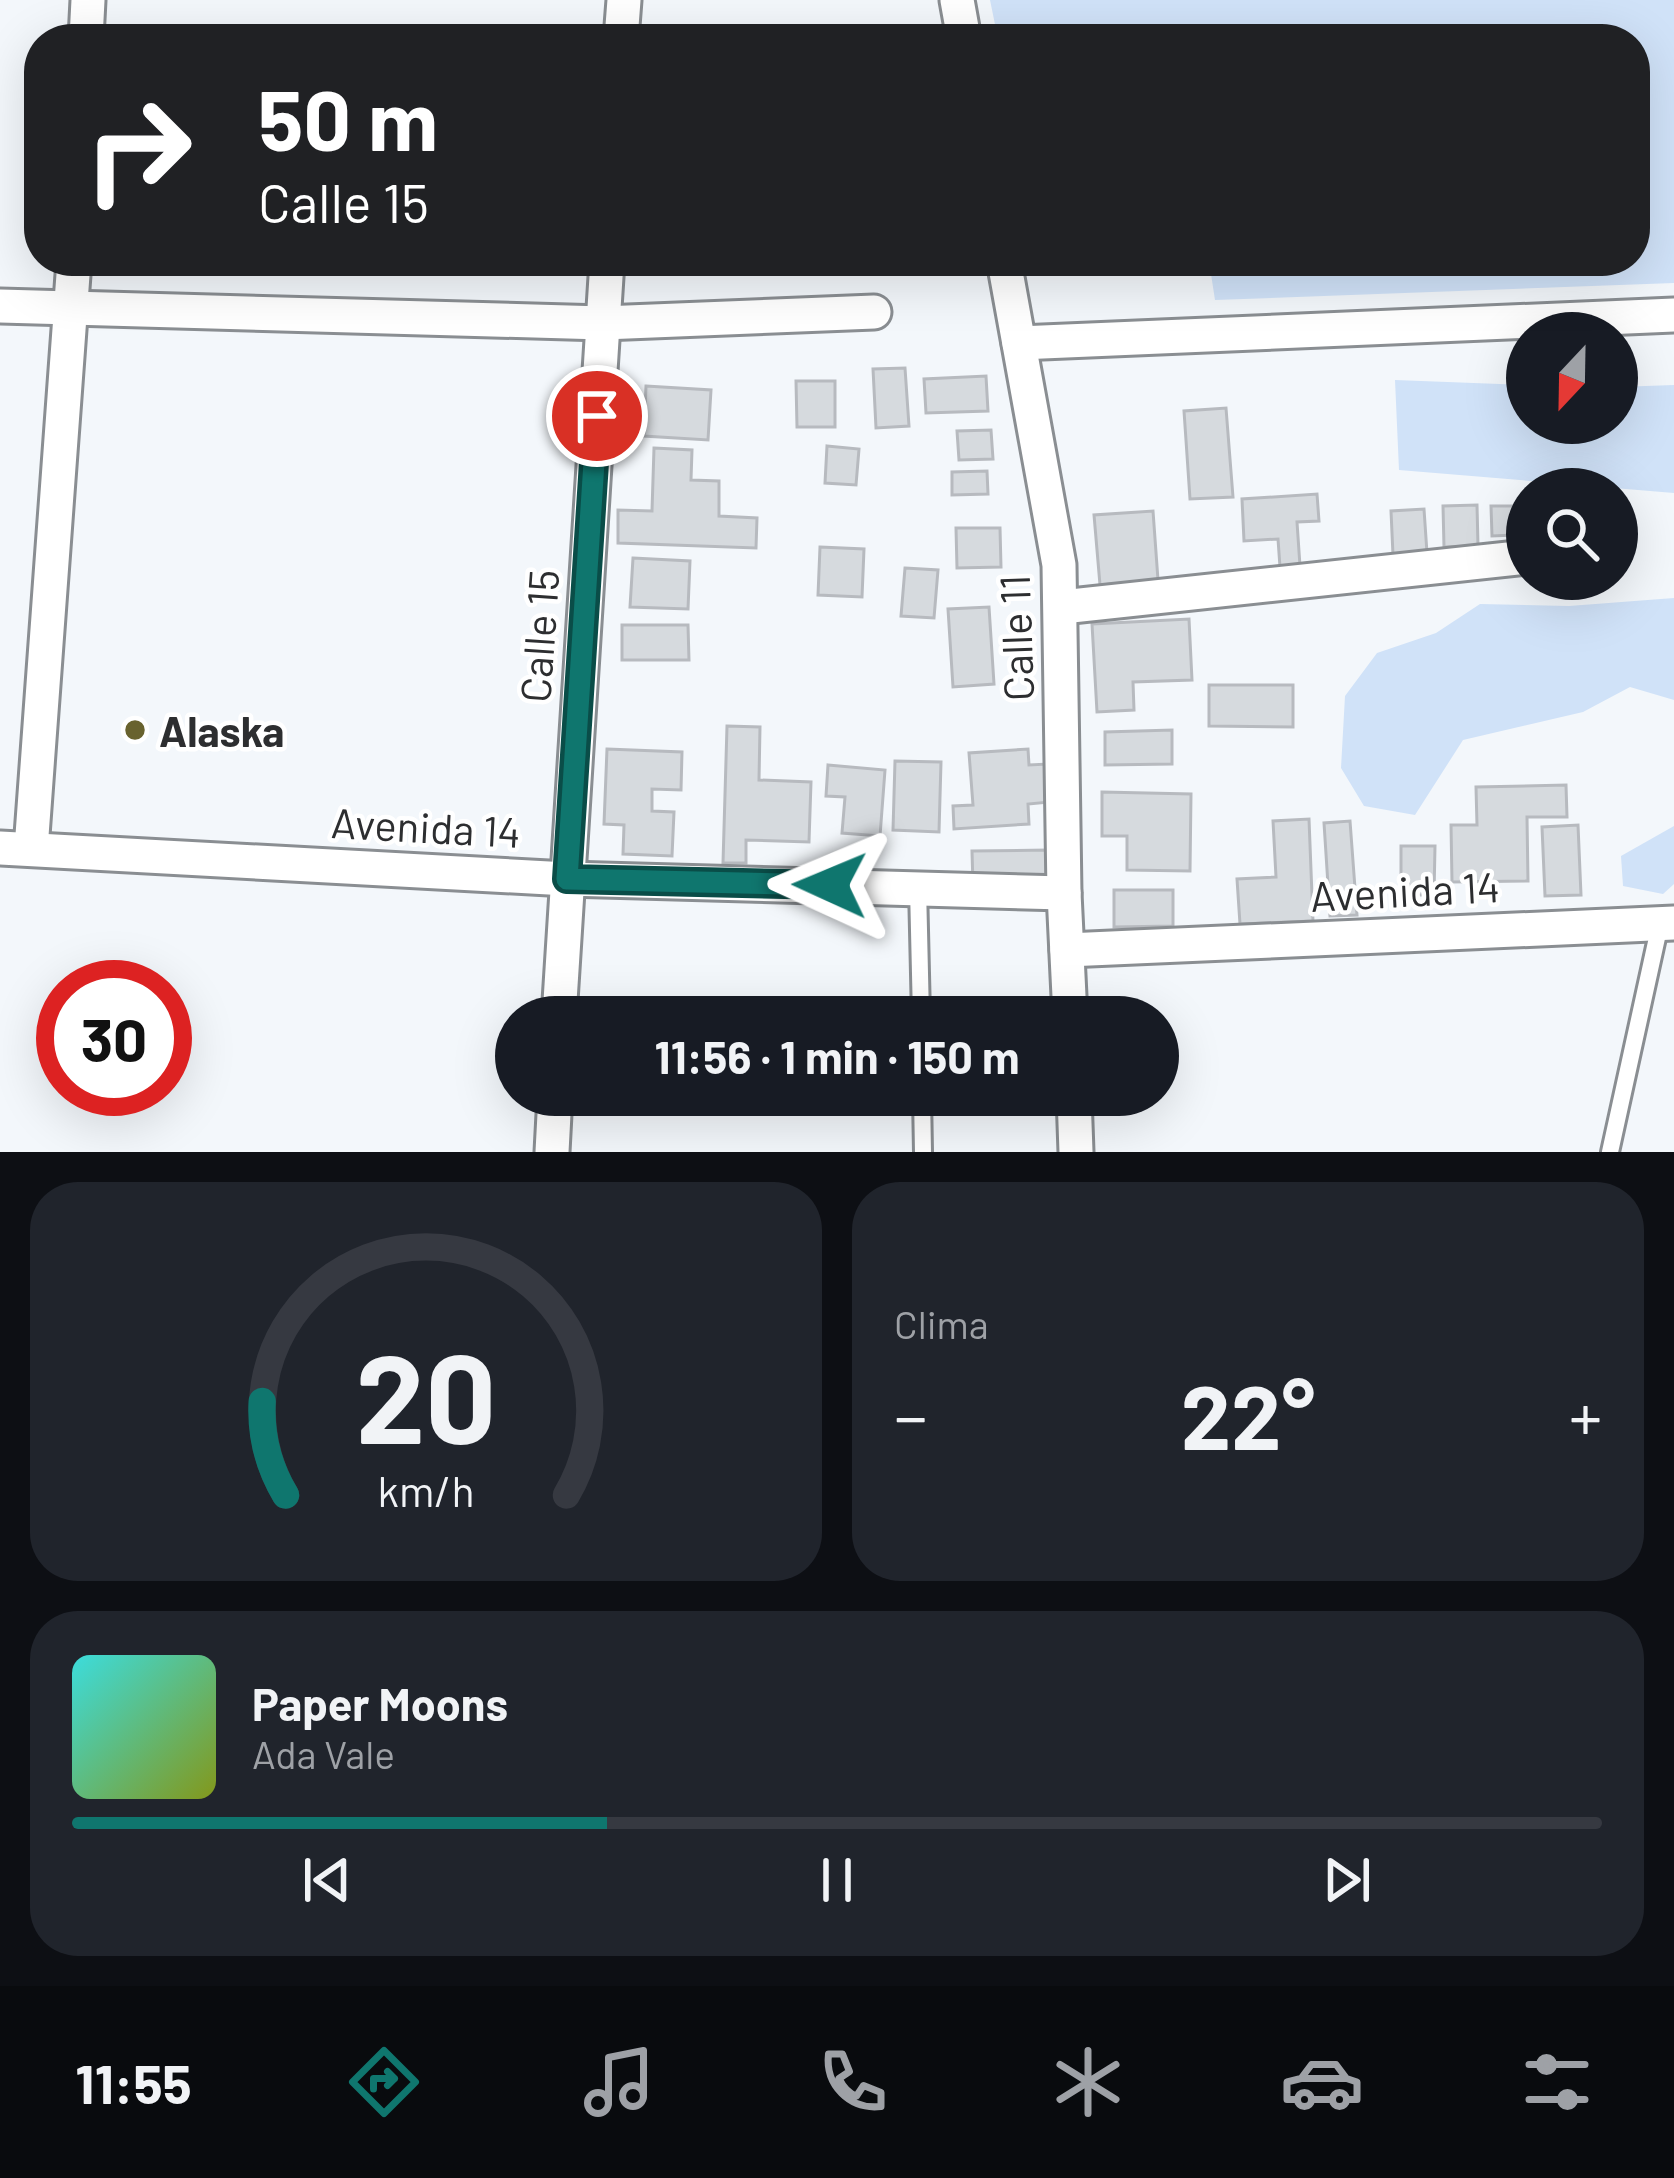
<!DOCTYPE html>
<html lang="es">
<head>
<meta charset="utf-8">
<style>
  :root { --surface:#171b24; --page:#20242c; --text:#f1f3f6; --muted:#9ea1a6; --line:#363941; --accent:#0f766e }
  body { margin:0; font-family:Barlow,sans-serif; background:var(--page); color:var(--text); height:100vh; display:flex; flex-direction:column; font-size:45px; white-space:nowrap }
  * { box-sizing:border-box; margin:0 }
  p { font-size:39px; color:var(--muted) }
  .icon { flex:none; width:66px; height:66px; fill:none; stroke:currentColor; stroke-width:2; stroke-linecap:round; stroke-linejoin:round }
  .map { position:relative; height:1152px; overflow:hidden }
  .drawer { display:flex; flex-direction:column; gap:30px; padding:30px; background:#0d0f14; flex:1 }
  .drawer>* { flex:none }
  .hud { position:absolute; left:24px; top:24px; width:1626px; height:252px; border-radius:48px; box-shadow:0 12px 48px #0002; background:#202124; color:#fff; overflow:hidden }
  .needle { width:78px; rotate:202deg }
  .buttons { position:absolute; left:1506px; top:312px; display:grid; gap:24px }
  .buttons a { display:grid; place-items:center; width:132px; height:132px; border-radius:50%; background:var(--surface); box-shadow:0 12px 48px #0002; font-size:60px }
  .speed { position:absolute; left:36px; top:960px; display:flex; gap:24px; font-size:60px; font-weight:700; text-align:center }
  .speed>* { display:grid; place-content:center; width:156px; height:156px; border-radius:50%; background:var(--surface); box-shadow:0 12px 48px #0002; line-height:1 }
  .speed .limit { border:18px solid #d22; background:#fff; color:#111 }
  .pin { position:absolute; display:grid; place-items:center; width:102px; height:102px; color:#fff; margin:-51px; border:6px solid #fff; border-radius:50%; box-shadow:0 3px 12px #0007 }
  .me { position:absolute; width:132px; margin:-66px; rotate:271deg; stroke-linejoin:round; filter:drop-shadow(0 0 9px #0008) }
  .turn { display:flex; align-items:center; gap:42px; height:252px; padding:0 36px; font-size:54px }
  .turn .icon { width:156px; height:156px; stroke-width:2.5 }
  .turn b { display:block; font-size:84px; line-height:102px }
  .big { font-size:90px; font-weight:700; line-height:1.1 }
  .drawer .tile { flex:1; display:flex; flex-direction:column; justify-content:center; gap:18px; min-width:0; padding:0 42px; border-radius:48px; background:var(--page) }
  .drawer .dial { align-items:center; gap:0 }
  .dial svg { height:312px; overflow:visible; fill:none; stroke:var(--line); stroke-width:7; stroke-linecap:round; text-anchor:middle }
  .dial text { fill:var(--text); stroke:none }
  .song { display:flex; align-items:center; gap:36px }
  .cover { width:144px; height:144px; border-radius:18px; background:linear-gradient(135deg,hsl(180 70% 55%),hsl(70 70% 35%)) }
  .played { height:12px; border-radius:6px; background:linear-gradient(90deg,var(--accent) 35%,var(--line) 35%) }
  .keys { display:flex; justify-content:space-around; direction:ltr }
  .heat { display:flex; justify-content:space-between; align-items:center; font-size:66px; direction:ltr }
  .drawer .tiles { flex:1; display:grid; gap:30px; grid-template-columns:1fr 1fr }
  .tile:last-child { grid-column:span 2 }
  .trip { position:absolute; left:495px; top:996px; width:684px; height:120px; border-radius:60px; background:var(--surface); box-shadow:0 12px 48px #0002; font-weight:700; line-height:120px; text-align:center }
  .dock { display:flex; height:192px; justify-content:space-around; align-items:center; background:#090b0e; color:var(--muted) }
  .dock .icon { width:84px; height:84px }
  .dock .on { color:var(--accent) }
  .dock b { font-size:54px; color:var(--text) }
  .map>svg:first-child { display:block }
</style>
</head>
<body>
<div class="map">
<svg width="1674" height="1152" viewBox="0 0 1674 1152">
  <rect width="100%" height="100%" fill="#f3f7fb"/>
  <g fill="#d0e2f8">
    <path d="M990 0H1674V283L1215 300 1209 261H1635V39H998Z"/>
    <path d="M1395 380 1527 385V423H1617V387L1674 385V493L1399 470Z"/>
    <path d="M1674 598V700L1630 687 1583 712 1463 740 1415 815 1364 806 1341 768 1345 696 1377 653 1436 633 1480 604 1569 606Z"/>
    <path d="M1674 826V884L1663 894 1623 886 1621 856Z"/>
  </g>
  <g fill="#d6dade" stroke="#b7babf" stroke-width="3">
    <path d="M905 368 909 426 876 428 873 369Z"/>
    <path d="M986 376 988 411 926 413 924 379Z"/>
    <path d="M796 381H835V427H797Z"/>
    <path d="M646 386 711 390 708 440 644 436Z"/>
    <path d="M1226 408 1233 497 1190 499 1184 411Z"/>
    <path d="M991 430 993 459 959 460 957 431Z"/>
    <path d="M827 446 859 449 856 485 825 483Z"/>
    <path d="M654 448 692 450 691 480 719 481V516L757 518 756 548 618 543V510L652 511Z"/>
    <path d="M987 471 988 494 952 495V472Z"/>
    <path d="M1317 494 1319 521 1297 522 1300 566 1280 567 1278 539 1244 541 1242 499Z"/>
    <path d="M1477 505 1478 546 1444 547 1443 506Z"/>
    <path d="M1491 506H1514V535L1492 536Z"/>
    <path d="M1424 509 1427 553 1393 555 1391 511Z"/>
    <path d="M1153 511 1158 580 1100 585 1094 515Z"/>
    <path d="M956 528H1000L1001 567 957 568Z"/>
    <path d="M820 547 864 549 862 597 818 595Z"/>
    <path d="M633 558 690 561 688 609 630 607Z"/>
    <path d="M905 568 938 570 934 618 901 616Z"/>
    <path d="M989 607 994 684 953 687 948 609Z"/>
    <path d="M1189 619 1192 680 1133 682 1134 710 1097 712 1092 624Z"/>
    <path d="M622 625H688L689 660H622Z"/>
    <path d="M1209 685H1293V727L1209 726Z"/>
    <path d="M727 726 760 727 759 780 811 782 809 842 746 840V863H723Z"/>
    <path d="M1172 730V764L1105 765V732Z"/>
    <path d="M607 749 682 752 681 790 652 789V811L674 812 672 856 623 854 624 825 604 824Z"/>
    <path d="M1028 749 1029 765 1048 764 1050 802 1028 804 1029 824 954 829 953 806 973 805 969 753Z"/>
    <path d="M895 761 941 762 939 832 893 830Z"/>
    <path d="M828 765 885 770 880 836 842 833 845 797 826 796Z"/>
    <path d="M1566 785 1567 817H1527L1528 881 1452 882 1451 825H1477L1476 787Z"/>
    <path d="M1102 792 1191 794 1190 871 1127 870V836H1102Z"/>
    <path d="M1309 819 1313 921 1240 924 1237 879 1276 877 1273 821Z"/>
    <path d="M1350 821 1357 915 1330 916 1324 823Z"/>
    <path d="M1578 825 1581 895 1545 896 1542 827Z"/>
    <path d="M1401 846H1435L1434 895H1401Z"/>
    <path d="M1047 850V884L973 885 972 851Z"/>
    <path d="M1114 890H1173V926L1114 927Z"/>
  </g>
  <g fill="none" stroke-linecap="round" stroke-linejoin="round">
    <defs>
      <g id="service">
        <path d="M918 887 921 1017"/>
        <path d="M922 1095 923 1152"/>
        <path d="M1610 1152 1660 924"/>
      </g>
      <g id="minor">
        <path d="M957 0 964 39"/>
        <path d="M86 39 88 0"/>
        <path d="M621 39 624 0"/>
        <path d="M1004 261 1059 565 1064 893 1070 1017"/>
        <path d="M0 306 603 323 874 312"/>
        <path d="M1019 343 1674 315"/>
        <path d="M1062 607 1527 557"/>
        <path d="M0 848 567 879 1064 893"/>
        <path d="M31 849 74 261"/>
        <path d="M1067 950 1674 923"/>
        <path d="M559 1017 607 261"/>
        <path d="M1074 1095 1076 1152"/>
        <path d="M552 1152 555 1095"/>
      </g>
    </defs>
    <use href="#service" stroke="#8a8e92" stroke-width="22"/>
    <use href="#minor" stroke="#8a8e92" stroke-width="39"/>
    <use href="#service" stroke="#fff" stroke-width="16"/>
    <use href="#minor" stroke="#fff" stroke-width="33"/>
  </g>
  <g fill="none" stroke-linecap="round" stroke-linejoin="round">
    <defs>
      <path id="route" d="M597 416 567 879 830 885"/>
    </defs>
    <use href="#route" stroke="#0a4d48" stroke-width="30"/>
    <use href="#route" stroke="#0f766e" stroke-width="21"/>
  </g>
  <circle fill="#68622e" stroke="#fff" stroke-width="4.5" cx="135" cy="730" r="12"/>
  <g text-anchor="middle" dominant-baseline="central" stroke-width="9" stroke-linejoin="round" paint-order="stroke">
    <g font-size="42" fill="#2d2e30" stroke="#fff">
      <text transform="translate(538 636) rotate(-86)">Calle 15</text>
      <text transform="translate(1015 638) rotate(-92)">Calle 11</text>
      <text transform="translate(426 826) rotate(3)">Avenida 14</text>
      <text transform="translate(1405 890) rotate(-3)">Avenida 14</text>
    </g>
    <g font-size="42" font-weight="bold" fill="#2d2e30" stroke="#fff" text-anchor="start">
      <text x="159" y="730">Alaska</text>
    </g>
  </g>
</svg>
<div class="buttons">
<a><svg class="needle" viewBox="-14 -14 28 28"><path d="M0-13l5 13h-10z" fill="#e53935"/><path d="M0 13l5-13h-10z" fill="#9ea1a6"/></svg></a>
<a><svg class="icon" aria-label="search" viewBox="0 0 24 24"><circle cx="10" cy="10" r="6"/><path d="M15 15l6 6"/></svg></a>
</div>
<div class="speed"><div class="limit">30</div></div>
<div class="pin" style="left:597px;top:416px;background:#d93025"><svg class="icon" aria-label="arrive" viewBox="0 0 24 24"><path d="M6 21V4h12l-3 4 3 4H6"/></svg></div>
<svg class="me" style="left:830px;top:885px" viewBox="-20 -20 40 40"><path d="M0-17L14 15 0 8-14 15z" fill="#0f766e" stroke="#fff" stroke-width="4"/></svg>
<div class="trip">11:56 · 1 min · 150 m</div>
<div class="hud">
<div class="turn"><svg class="icon" aria-label="right" viewBox="0 0 24 24"><path d="M7 20v-9h11M14 6l5 5-5 5"/></svg><div><b>50 m</b>Calle 15</div></div>
</div>
</div>
<section class="drawer">
<div class="tiles">
<div class="tile dial"><svg viewBox="0 0 100 80">
<path d="M14 69A42 42 0 1 1 86 69"/>
<path d="M14 69A42 42 0 0 1 8 45" stroke="#0f766e"/>
<text x="50" y="56" font-size="32" font-weight="700">20</text>
<text x="50" y="72" font-size="11">km/h</text>
</svg></div>
<div class="tile"><p>Clima</p>
<div class="heat"><a>−</a><b class="big">22°</b><a>+</a></div>
</div>
<div class="tile">
<div class="song"><i class="cover"></i><div><b>Paper Moons</b><p>Ada Vale</p></div></div>
<div class="played"></div>
<div class="keys"><svg class="icon" aria-label="previous" viewBox="0 0 24 24"><path d="M18 5L8 12l10 7zM5 5v14"/></svg><svg class="icon" aria-label="pause" viewBox="0 0 24 24"><path d="M8 5v14M16 5v14"/></svg><svg class="icon" aria-label="next" viewBox="0 0 24 24"><path d="M6 5l10 7-10 7zM19 5v14"/></svg></div>
</div>
</div>
</section>
<nav class="dock">
<b>11:55</b>
<svg class="icon on" aria-label="directions" viewBox="0 0 24 24"><path d="M12 3l9 9-9 9-9-9zM9 14v-3h6M13 9l2 2-2 2"/></svg>
<svg class="icon" aria-label="music" viewBox="0 0 24 24"><path d="M9 18V5l10-2v13"/><circle cx="6" cy="18" r="3"/><circle cx="16" cy="16" r="3"/></svg>
<svg class="icon" aria-label="phone" viewBox="0 0 24 24"><path d="M5 4h4l2 5-3 2q2 4 5 5l2-3 5 2v4C11 20 4 13 5 4z"/></svg>
<svg class="icon" aria-label="climate" viewBox="0 0 24 24"><path d="M12 3v18M4 7l16 10M4 17L20 7"/></svg>
<svg class="icon" aria-label="car" viewBox="0 0 24 24"><path d="M5 17H2v-5l4-1 3-4h7l3 4 3 1v5h-3M9 17h6M6 11h13"/><circle cx="7" cy="17" r="2"/><circle cx="17" cy="17" r="2"/></svg>
<svg class="icon" aria-label="filters" viewBox="0 0 24 24"><path d="M4 7h16M4 17h16"/><circle cx="9" cy="7" r="2"/><circle cx="15" cy="17" r="2"/></svg>
</nav>
</body>
</html>
